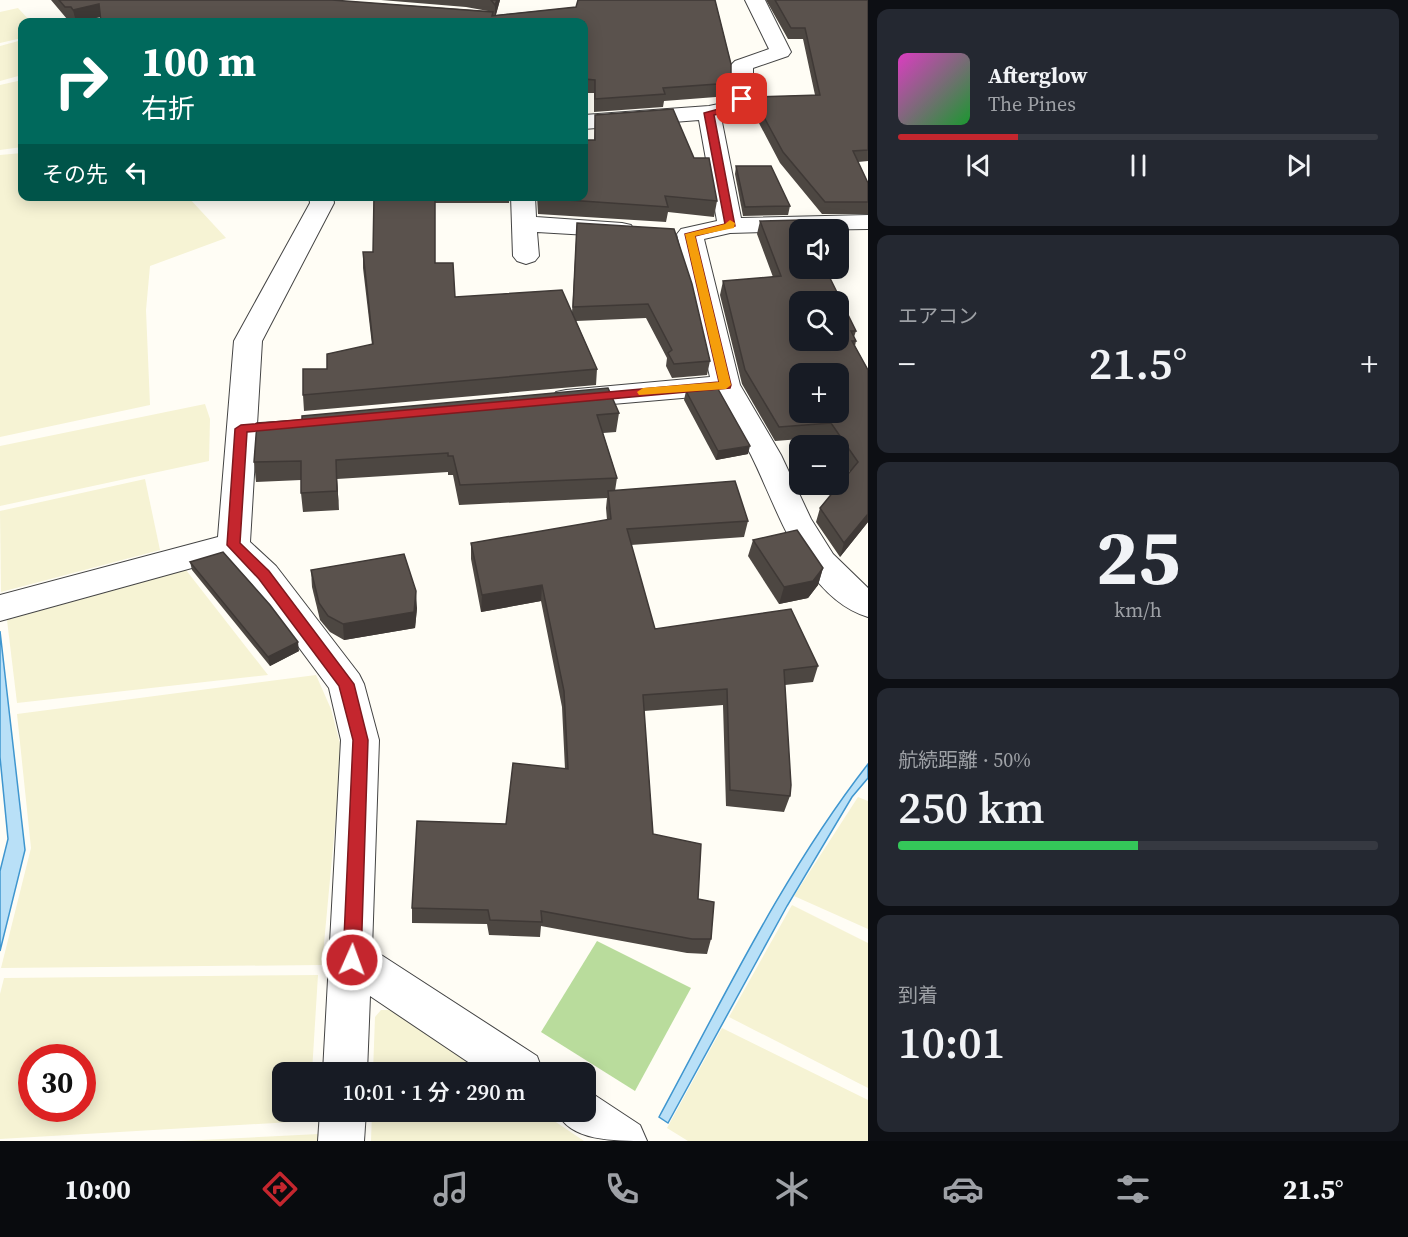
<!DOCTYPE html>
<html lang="ja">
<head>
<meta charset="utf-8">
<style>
  :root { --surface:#171b24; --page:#242831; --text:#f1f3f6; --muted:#9ea1a6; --line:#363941; --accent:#c4262e }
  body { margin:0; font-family:"Source Serif 4","Noto Sans JP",serif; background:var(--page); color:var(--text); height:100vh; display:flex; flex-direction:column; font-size:22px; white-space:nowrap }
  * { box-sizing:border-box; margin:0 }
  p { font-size:20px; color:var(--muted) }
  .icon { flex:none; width:33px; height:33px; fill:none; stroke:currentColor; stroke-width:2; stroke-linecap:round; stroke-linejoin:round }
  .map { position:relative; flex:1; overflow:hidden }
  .drawer { display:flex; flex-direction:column; gap:9px; padding:9px; background:#0d0f14; width:540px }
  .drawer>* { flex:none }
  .hud { position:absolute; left:18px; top:18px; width:570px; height:183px; border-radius:12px; box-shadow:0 3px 15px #0003; background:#00695c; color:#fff; overflow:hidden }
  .tools { position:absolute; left:789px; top:219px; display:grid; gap:12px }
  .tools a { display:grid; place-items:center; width:60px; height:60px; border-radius:12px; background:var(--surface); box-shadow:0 3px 15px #0003; font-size:30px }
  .speed { position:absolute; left:18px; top:1044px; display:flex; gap:12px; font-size:30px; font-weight:700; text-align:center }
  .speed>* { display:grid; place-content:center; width:78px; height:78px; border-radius:50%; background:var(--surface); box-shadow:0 3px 15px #0003; line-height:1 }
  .speed .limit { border:9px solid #d22; background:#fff; color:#111 }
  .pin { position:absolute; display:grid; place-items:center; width:51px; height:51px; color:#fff; margin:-26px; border-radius:12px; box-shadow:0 3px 9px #0006 }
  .me { position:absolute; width:66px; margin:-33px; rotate:2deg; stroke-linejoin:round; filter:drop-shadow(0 0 4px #0008) }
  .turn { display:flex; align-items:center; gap:21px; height:126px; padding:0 24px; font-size:27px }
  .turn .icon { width:78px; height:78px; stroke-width:2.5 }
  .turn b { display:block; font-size:42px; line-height:51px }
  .then { display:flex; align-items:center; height:57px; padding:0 24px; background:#0003; gap:12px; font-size:22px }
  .big { font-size:45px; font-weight:600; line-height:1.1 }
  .drawer .widget { flex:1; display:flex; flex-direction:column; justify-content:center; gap:9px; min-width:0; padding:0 21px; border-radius:12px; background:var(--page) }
  .drawer .dial { align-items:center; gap:0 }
  .dial b { font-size:78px; line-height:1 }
  .song { display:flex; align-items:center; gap:18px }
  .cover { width:72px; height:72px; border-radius:9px; background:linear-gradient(135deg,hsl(310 70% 55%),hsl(130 70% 35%)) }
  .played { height:6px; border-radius:3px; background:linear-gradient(90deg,var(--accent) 25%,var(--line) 25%) }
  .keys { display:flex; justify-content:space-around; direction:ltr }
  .heat { display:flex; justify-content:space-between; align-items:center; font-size:33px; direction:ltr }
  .charge { height:9px; border-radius:4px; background:linear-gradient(90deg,#34c759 50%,var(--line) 0) }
  .trip { position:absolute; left:272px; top:1062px; width:324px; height:60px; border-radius:12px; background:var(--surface); box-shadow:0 3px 15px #0003; font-weight:600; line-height:60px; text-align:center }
  .tab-bar { display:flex; height:96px; justify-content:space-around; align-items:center; background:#090b0e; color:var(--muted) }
  .tab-bar .icon { width:42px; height:42px }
  .tab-bar .current { color:var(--accent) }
  .tab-bar b { font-size:27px; color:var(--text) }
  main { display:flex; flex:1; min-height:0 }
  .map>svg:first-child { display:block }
</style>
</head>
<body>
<main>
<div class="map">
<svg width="868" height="1141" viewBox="0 0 868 1141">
  <rect width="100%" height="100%" fill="#fffdf5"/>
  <g fill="#f6f3d4" fill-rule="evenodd">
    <path d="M18 8 31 22H22V38L0 43V12Z"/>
    <path d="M22 40V75L0 81V46Z"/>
    <path d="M22 80V147L0 150V85Z"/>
    <path d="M22 153V196L188 197 226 238 150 266 146 310 150 405 0 437V155Z"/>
    <path d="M205 404 210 419 209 461 0 506V446Z"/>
    <path d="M145 479 160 550 1 592 0 511Z"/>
    <path d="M186 570 268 675 17 703 7 620Z"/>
    <path d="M316 675 331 709 342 751 322 965 1 968 31 848 17 714Z"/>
    <path d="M858 797 868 801V929L794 896Z"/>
    <path d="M792 905 868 943V1088L729 1017Z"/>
    <path d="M318 975 312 1072H282V1112H309V1121L0 1139V994L4 978ZM32 1058H82V1108H32Z"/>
    <path d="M381 1010H394L485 1072H373L375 1017Z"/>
    <path d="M722 1028 868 1100V1141H688L667 1128Z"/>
    <path d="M372 1112H541L584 1141H371Z"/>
    <path d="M319 1134 318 1141H181Z"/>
  </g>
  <path fill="#b9dc9c" d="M597 941 691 988 635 1091 541 1032Z"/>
  <g fill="#b9e0f7" stroke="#3f96cf" stroke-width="1.5">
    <path d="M0 631 25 850 0 951V871L8 839 0 757Z"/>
    <path d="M868 764V778L852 797 787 906 668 1123 659 1117C724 997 784 872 868 764Z"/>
  </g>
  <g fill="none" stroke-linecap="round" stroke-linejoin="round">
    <defs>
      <g id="minor">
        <path d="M745 0H765L791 52 788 56 753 68V99L744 112 721 117 741 218 868 215V229L800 230V231L730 233 704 239 740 385 781 455 811 519 833 554 868 588V617C803 597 778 509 751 455 740 434 728 415 717 395L566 408 556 406 552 399 556 392 566 390 710 377 677 234 681 229 717 221 699 120 584 129V115L709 106 728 102 731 99V65L735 61 769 49Z"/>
        <path d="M309 196H333L334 203 262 341 250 542 276 566 359 674 364 684 379 740 372 949 537 1056 543 1072H483L370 996 367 1072H323L341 740 329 688 252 584 228 558 0 621V595L218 537 234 341 310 203Z"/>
        <path d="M511 196H535L536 217 622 223 631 225 634 230 631 235 622 237 537 232 539 256 535 261 526 264 517 261 513 256Z"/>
        <path d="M585 1091 596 1096 640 1125 647 1141C613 1141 570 1141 557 1112H585Z"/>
        <path d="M320 1112H366L364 1141H318Z"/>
      </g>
    </defs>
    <use href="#minor" stroke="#444" stroke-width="2"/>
    <use href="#minor" fill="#fff" fill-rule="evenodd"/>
  </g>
  <g fill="#4d4742">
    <path d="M51 0H332L488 11 466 7 381 0H500L496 15 576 7 578 0H715L731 64V83L729 96 664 101 663 107 594 112V93H584V22H101L100 17 76 22 73 19H67Z"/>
    <path d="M766 0H868V161L858 162 868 183V214H822L780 163 751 108 753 97 815 95 803 39H788Z"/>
    <path d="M595 115 694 158 717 201 714 217 668 212 666 222 538 214 537 196H584L594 140Z"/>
    <path d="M736 166 790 206 788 215 743 216 735 174Z"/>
    <path d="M374 196H510L509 203H435V263L455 297 572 313 577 223 710 361 707 375 672 378 666 366 667 358 646 318 576 321 597 369 596 385 304 411 303 395 327 369 372 345 363 268V252H373Z"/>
    <path d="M760 221 856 331 854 337 856 341 855 346 868 370V522L840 557 816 522 820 508 850 472 838 454V446H833L827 437 775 441 742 384 720 295 723 281 773 277 757 234Z"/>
    <path d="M686 391 748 454 716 460 684 400Z"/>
    <path d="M619 413 616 432 603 433 617 478 615 491 748 521 744 537 631 545 655 629 818 666 813 682 785 685 790 796 784 812 726 806 723 705 644 711 653 834 698 899 711 939 707 954 687 953 541 926 540 937 489 935 487 924 412 923V908L506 824 565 769 562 707 541 601 481 612 471 559V543L607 520 606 508 607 498 459 505 453 475H448V472L337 479 339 510 303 512 301 493V480L256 482 254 462 257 423Z"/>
    <path d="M753 540 823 568 818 585 808 598 779 604 748 556Z"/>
    <path d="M190 562 299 651 270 666 192 570Z"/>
    <path d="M311 570 417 608 415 628 344 640 330 632 320 620 312 587Z"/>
  </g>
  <g fill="#3f3936">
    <path d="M497 0H500L495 17V5Z"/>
    <path d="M99 4 101 17 76 22 73 10Z"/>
    <path d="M750 446 748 454 716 460 718 451Z"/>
    <path d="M336 460 337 479 339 510 337 491Z"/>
    <path d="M868 514V522L840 557 844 543Z"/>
    <path d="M823 568 818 585 808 598 779 604 784 587Z"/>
    <path d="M542 585 541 601 481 612 482 595Z"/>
    <path d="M416 591 417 608 415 628 344 640 343 624Z"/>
    <path d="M298 642 299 651 270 666 268 657Z"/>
  </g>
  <g fill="#5a524d" stroke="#3f3936" stroke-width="1.5" fill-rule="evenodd">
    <path d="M59 0H332L493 12 492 16 576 7 578 0H715L731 64V83L663 88 665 94 595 99V80L584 79V22H101L99 4 73 10 71 7H65Z"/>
    <path d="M491 0H497L495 5Z"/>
    <path d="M775 0H868V150L853 151 868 183V202H825L783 152 753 97 820 95 805 28H791Z"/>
    <path d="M673 109 694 158H709L717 201 665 196 668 207 539 198V196H584V140H595V115Z"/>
    <path d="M736 166H771L790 206 745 207Z"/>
    <path d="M374 196H435V263H453L455 297 562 290 597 369 303 395V369H327V354L373 344 363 252H373Z"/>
    <path d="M801 220 806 230H800V268H825L856 331H851L856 341H852L868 370V514L844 543 820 508 858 462 831 423 779 427 745 370 723 281 781 276 760 221ZM800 302H838V340H800ZM800 374H838V412H800Z"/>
    <path d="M577 223 674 229 692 284 710 361 674 364 668 353 672 350 648 304 573 307Z"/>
    <path d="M608 388 619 413 597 415 617 478 460 485 453 456H448V453L336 460 337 491 301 493V461L254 462 257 423 302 420V416Z"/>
    <path d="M718 389 750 446 718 451 686 391Z"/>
    <path d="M735 481 748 521 627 529 655 629 791 609 818 666 784 670 791 785 790 796 730 790 727 689 643 695 653 834 701 844 698 899 714 902 711 939H692L541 911 542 922 490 920 488 910 412 908 417 821 506 824 513 763 568 769 564 691 542 585 482 595 471 543 611 519 608 491Z"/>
    <path d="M797 530 823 568 813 581 784 587 753 540Z"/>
    <path d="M223 552 270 605 298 642 268 657 190 562Z"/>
    <path d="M404 554 416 591 414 612 343 624 328 616 319 603 311 570Z"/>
  </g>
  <path fill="#c4262e" stroke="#7f191e" stroke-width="1.5" d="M739 97 747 99 739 109 714 115 735 226 695 236 731 385 730 388 247 432 240 543 269 571 354 684 368 740 361 960 358 965 352 968 346 965 343 960 353 740 339 686 259 579 227 545 235 429 241 425 719 382 685 234 725 224 704 113 733 105Z"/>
  <path fill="#f59e0b" d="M730 220 735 223 734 228 695 236 731 385 726 389 639 395 637 392 643 388 719 382 685 234 725 224Z"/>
</svg>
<div class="tools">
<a><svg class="icon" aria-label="sound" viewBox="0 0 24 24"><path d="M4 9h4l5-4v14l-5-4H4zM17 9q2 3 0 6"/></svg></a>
<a><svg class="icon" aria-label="search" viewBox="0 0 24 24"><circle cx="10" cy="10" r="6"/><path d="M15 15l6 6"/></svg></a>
<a>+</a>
<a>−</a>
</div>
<div class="speed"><div class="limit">30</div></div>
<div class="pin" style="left:742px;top:99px;background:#d93025"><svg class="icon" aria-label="arrive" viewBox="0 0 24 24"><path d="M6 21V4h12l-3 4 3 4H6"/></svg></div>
<svg class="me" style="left:352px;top:960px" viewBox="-20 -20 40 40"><circle r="17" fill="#c4262e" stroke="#fff" stroke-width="3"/><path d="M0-11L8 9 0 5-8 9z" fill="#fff"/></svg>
<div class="trip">10:01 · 1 分 · 290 m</div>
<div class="hud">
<div class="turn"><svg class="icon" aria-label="right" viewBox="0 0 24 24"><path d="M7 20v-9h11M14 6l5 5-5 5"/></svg><div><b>100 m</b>右折</div></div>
<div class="then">その先<svg class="icon" aria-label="left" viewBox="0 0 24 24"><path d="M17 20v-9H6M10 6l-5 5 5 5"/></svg></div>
</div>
</div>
<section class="drawer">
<div class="widget">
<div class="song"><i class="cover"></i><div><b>Afterglow</b><p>The Pines</p></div></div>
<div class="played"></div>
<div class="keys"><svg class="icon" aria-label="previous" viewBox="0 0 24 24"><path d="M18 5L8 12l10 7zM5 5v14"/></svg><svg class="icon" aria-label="pause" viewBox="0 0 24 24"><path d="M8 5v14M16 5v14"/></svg><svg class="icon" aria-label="next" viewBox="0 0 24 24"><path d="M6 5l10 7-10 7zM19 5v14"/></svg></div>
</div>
<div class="widget"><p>エアコン</p>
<div class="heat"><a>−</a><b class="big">21.5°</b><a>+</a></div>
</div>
<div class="widget dial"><b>25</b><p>km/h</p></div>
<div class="widget"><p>航続距離 · 50%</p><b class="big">250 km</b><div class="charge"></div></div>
<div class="widget"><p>到着</p><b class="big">10:01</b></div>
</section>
</main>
<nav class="tab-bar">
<b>10:00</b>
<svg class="icon current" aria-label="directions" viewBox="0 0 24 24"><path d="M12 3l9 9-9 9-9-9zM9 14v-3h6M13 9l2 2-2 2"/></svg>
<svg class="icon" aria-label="music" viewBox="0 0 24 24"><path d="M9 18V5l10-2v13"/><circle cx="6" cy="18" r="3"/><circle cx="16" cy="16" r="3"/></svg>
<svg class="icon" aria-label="phone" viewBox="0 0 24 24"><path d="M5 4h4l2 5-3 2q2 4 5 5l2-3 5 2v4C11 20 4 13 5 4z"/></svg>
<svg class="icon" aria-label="climate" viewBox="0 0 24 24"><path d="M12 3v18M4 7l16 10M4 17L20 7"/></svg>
<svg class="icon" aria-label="car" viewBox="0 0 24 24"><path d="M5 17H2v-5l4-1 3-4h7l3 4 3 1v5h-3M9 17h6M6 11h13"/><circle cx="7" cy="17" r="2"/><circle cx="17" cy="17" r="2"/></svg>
<svg class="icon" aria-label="filters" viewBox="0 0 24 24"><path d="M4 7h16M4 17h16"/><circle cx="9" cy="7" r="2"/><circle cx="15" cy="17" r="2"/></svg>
<b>21.5°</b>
</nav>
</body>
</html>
